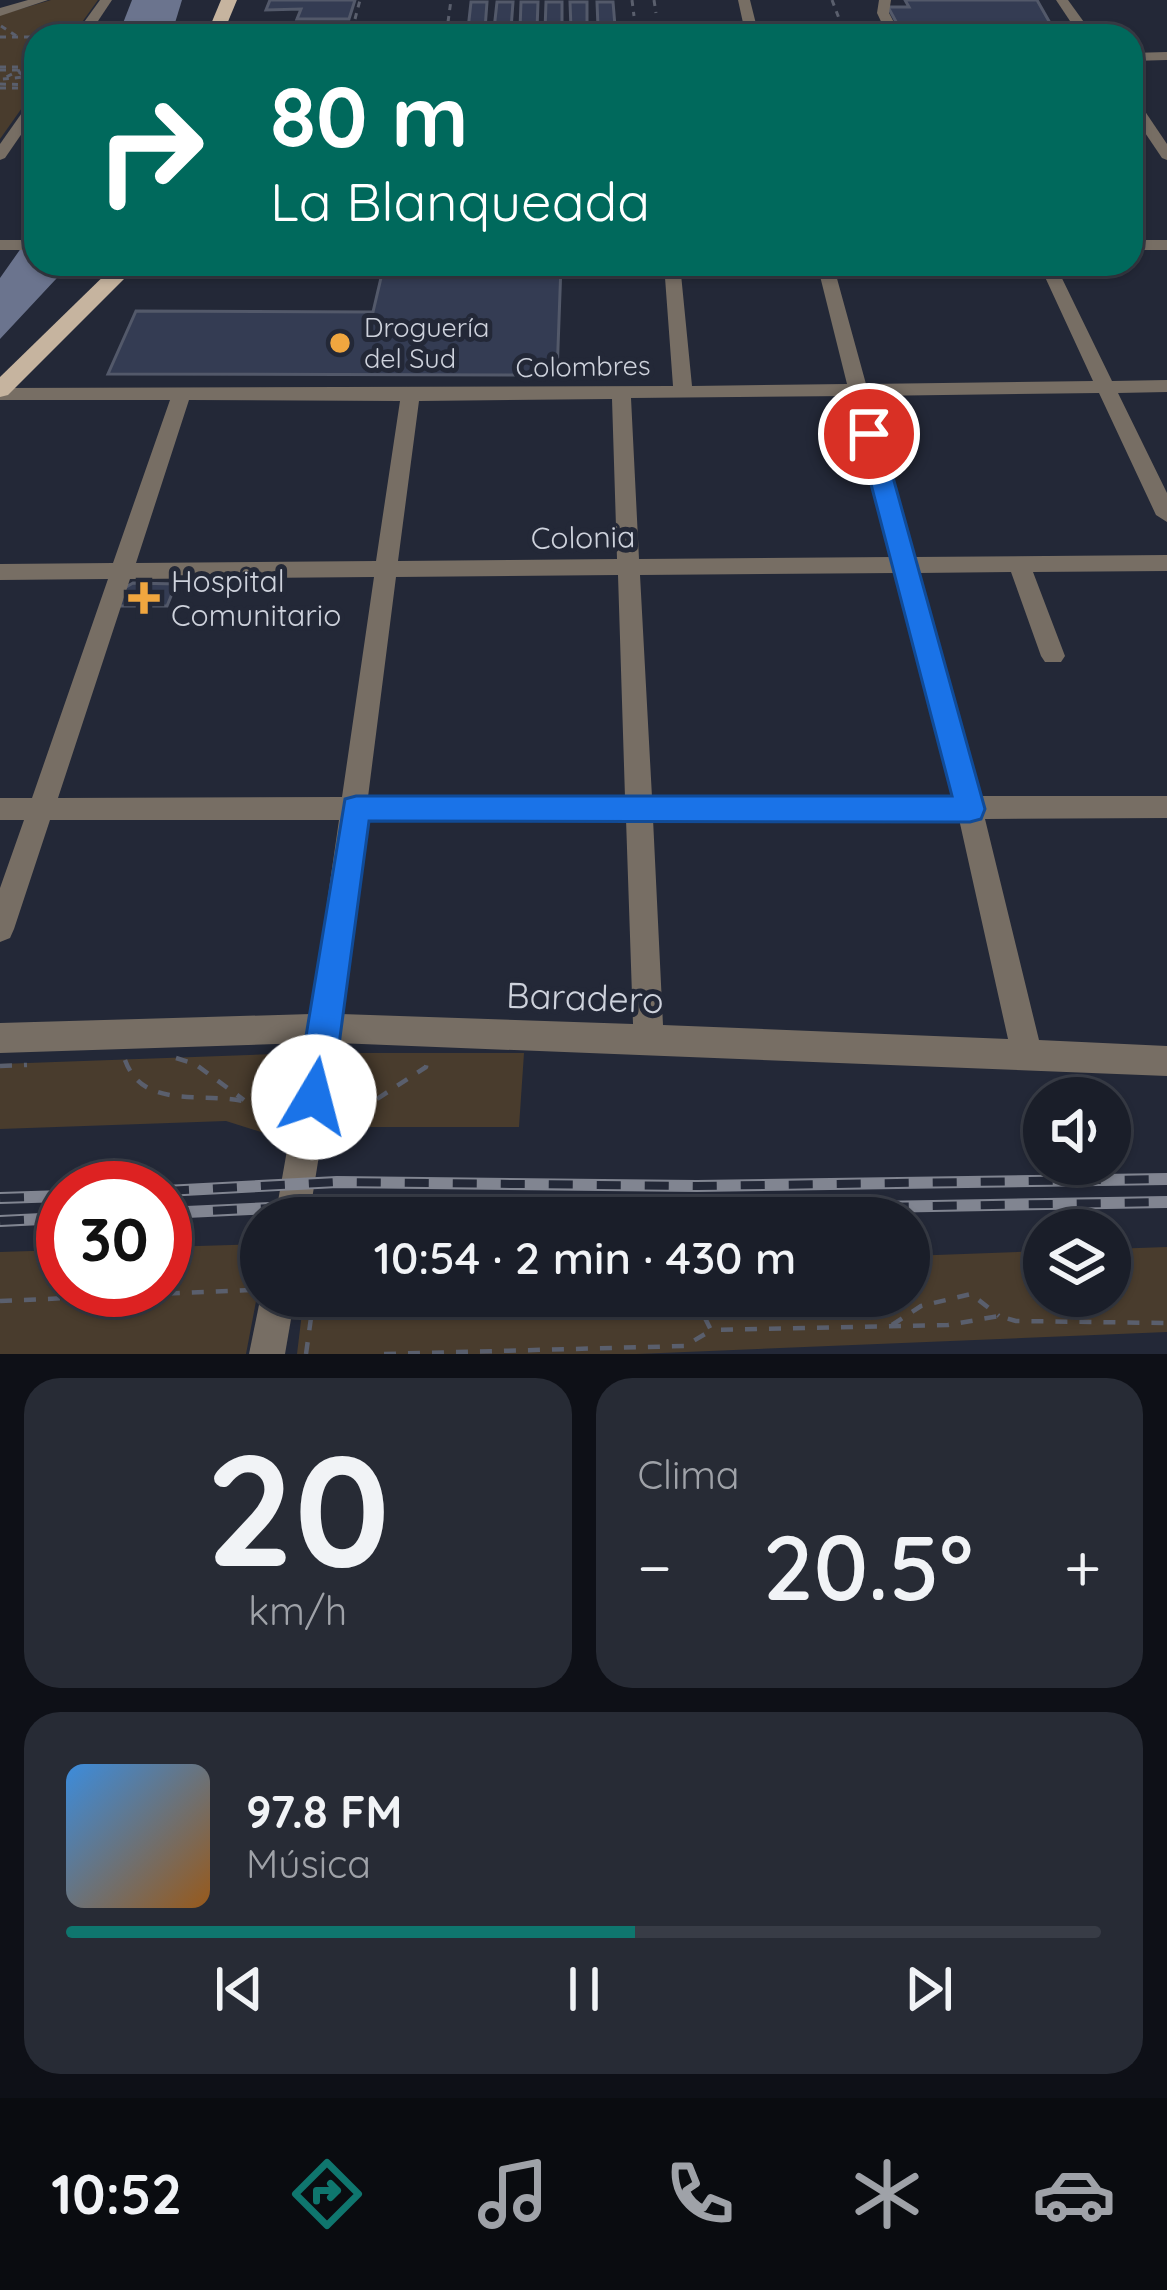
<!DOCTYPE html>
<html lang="es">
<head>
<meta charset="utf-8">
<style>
  :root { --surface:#1a1e29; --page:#272b35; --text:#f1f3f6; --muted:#9fa2a8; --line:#383c46; --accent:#0f766e }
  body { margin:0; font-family:Quicksand,sans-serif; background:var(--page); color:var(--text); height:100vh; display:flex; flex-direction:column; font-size:45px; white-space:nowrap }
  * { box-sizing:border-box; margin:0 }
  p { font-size:39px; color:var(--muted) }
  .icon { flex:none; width:66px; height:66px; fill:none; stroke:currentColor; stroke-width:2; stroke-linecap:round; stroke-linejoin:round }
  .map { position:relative; height:1354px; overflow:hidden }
  .details { display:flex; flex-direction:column; gap:24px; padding:24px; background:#0e1017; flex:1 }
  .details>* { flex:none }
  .banner { position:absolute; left:24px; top:24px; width:1119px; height:252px; border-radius:36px; box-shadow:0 3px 9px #0004,0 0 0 3px var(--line); background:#00695c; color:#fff; overflow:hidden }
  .fabs { position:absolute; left:1023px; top:1077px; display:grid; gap:24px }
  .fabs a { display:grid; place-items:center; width:108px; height:108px; border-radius:50%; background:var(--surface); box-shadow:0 3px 9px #0004,0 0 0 3px var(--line); font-size:60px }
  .speed { position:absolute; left:36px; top:1161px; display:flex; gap:24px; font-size:60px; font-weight:700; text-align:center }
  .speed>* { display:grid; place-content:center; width:156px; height:156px; border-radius:50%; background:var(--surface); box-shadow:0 3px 9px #0004,0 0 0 3px var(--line); line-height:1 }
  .speed .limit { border:18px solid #d22; background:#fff; color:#111 }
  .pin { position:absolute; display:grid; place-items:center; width:102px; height:102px; color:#fff; margin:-51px; border:6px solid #fff; border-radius:50%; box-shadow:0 3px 12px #0007 }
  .me { position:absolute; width:132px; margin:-66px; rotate:8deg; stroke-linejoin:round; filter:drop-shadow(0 0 9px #0008) }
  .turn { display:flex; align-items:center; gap:42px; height:252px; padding:0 48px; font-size:54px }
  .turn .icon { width:156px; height:156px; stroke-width:2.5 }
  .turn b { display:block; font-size:84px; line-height:102px }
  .big { font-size:90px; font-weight:600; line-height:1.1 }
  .details .card { flex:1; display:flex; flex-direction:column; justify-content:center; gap:18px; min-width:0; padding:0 42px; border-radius:36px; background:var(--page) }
  .details .dial { align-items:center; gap:0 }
  .dial b { font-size:156px; line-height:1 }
  .song { display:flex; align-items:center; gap:36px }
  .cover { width:144px; height:144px; border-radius:18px; background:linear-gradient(135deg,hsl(210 70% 55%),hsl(30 70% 35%)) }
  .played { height:12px; border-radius:6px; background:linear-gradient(90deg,var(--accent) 55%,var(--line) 55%) }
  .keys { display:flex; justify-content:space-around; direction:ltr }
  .heat { display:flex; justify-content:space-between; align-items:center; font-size:66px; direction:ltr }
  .details .tiles { flex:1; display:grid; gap:24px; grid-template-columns:1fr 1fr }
  .card:last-child { grid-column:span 2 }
  .trip { position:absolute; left:240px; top:1197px; width:690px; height:120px; border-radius:60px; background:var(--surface); box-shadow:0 3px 9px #0004,0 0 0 3px var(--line); font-weight:600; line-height:120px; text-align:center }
  .tab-bar { display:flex; height:192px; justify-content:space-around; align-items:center; background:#0a0c10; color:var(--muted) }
  .tab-bar .icon { width:84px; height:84px }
  .tab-bar .selected { color:var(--accent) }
  .tab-bar b { font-size:54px; color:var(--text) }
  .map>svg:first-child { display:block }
</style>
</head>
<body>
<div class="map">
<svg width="1167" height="1354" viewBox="0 0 1167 1354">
  <rect width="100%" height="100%" fill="#232837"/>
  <g fill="#493c2d">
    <path d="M51 0H98L72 36H36V88L0 139V15Z"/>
    <path d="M303 1053 286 1140 226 1121 0 1129V1064Z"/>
    <path d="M337 1053H524L519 1127H338L322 1143Z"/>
    <path d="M261 1244V1275L246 1354H0V1252L63 1250V1290H165V1247Z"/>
    <path d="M1167 1247V1332L637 1354H297L304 1296H909V1256L1044 1251V1296H1110V1249Z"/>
  </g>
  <g fill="#6b748e">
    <path d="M132 0H182L171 36H118Z"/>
    <path d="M36 227V264H70L0 339V278Z"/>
  </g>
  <g fill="#343c53" stroke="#53596a" stroke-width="3">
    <path d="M270 0H355L349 19H297L301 9 266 10Z"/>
    <path d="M905 0H1037L1054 30 900 29 888 7H909Z"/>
    <path d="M471 2H487L485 29H468Z"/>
    <path d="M497 2H513L511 29H494Z"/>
    <path d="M521 2H538L537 29H520Z"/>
    <path d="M546 2H562V30H545Z"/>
    <path d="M570 2H587V29H571Z"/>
    <path d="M597 2H613L615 26 598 27Z"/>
    <path d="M384 265H561L557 375 108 374 136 311 373 312Z"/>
    <path d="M133 583 176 584 167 606H115L121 590Z"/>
  </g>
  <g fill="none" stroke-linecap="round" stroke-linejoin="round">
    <g stroke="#5a5f6d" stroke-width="3" stroke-dasharray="6 6" stroke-linecap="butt">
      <path d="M632 0 634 16"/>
      <path d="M654 0 656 13"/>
      <path d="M832 0 840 21"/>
      <path d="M355 19 360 0"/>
      <path d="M448 22 451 0"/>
      <path d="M1 26 18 37"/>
      <path d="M0 37H36"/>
      <path d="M0 67H36"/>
      <path d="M0 70H36"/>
      <path d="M19 72 25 77 2 79 20 70"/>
      <path d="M0 84 36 85"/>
      <path d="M0 88H28"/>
    </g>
    <g stroke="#5a5f6d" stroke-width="4.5" stroke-dasharray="12 12" stroke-linecap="butt">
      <path d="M176 1058 195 1064 244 1100"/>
      <path d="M125 1060C143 1110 201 1092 243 1101 255 1103 267 1110 279 1115"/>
      <path d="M0 1066 27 1065"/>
      <path d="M337 1125 426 1067 428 1057"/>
      <path d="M694 1296 711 1330 948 1325 999 1316 1016 1321 1167 1323"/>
      <path d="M0 1301 250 1290"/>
      <path d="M892 1325 921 1306 971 1294 999 1316"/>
      <path d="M306 1354 314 1296"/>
      <path d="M384 1354 685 1346 710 1331"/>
    </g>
    <g fill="#776e64" fill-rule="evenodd">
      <path d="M28 0H48L0 16V8Z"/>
      <path d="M100 0H112L88 36H74Z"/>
      <path d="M738 0H750L758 32H886L877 13 879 0H891L889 13 899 32H1038L1045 36H657L645 32 632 36 208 35 215 31 624 30 644 24 666 27 669 32H745Z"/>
      <path d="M1056 0H1068L1094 36H1080Z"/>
      <path d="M1167 52V60L1131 61V53Z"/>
      <path d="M1131 97 1136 98 1167 144V160L1162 158 1131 112Z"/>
      <path d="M36 99V113L5 158 0 160V144L31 100Z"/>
      <rect x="0" y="240" width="36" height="10"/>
      <rect x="1131" y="240" width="36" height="10"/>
      <path d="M664 264H680L692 386 847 384 817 264H833L866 384 1093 381 1039 264H1055L1112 381 1167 380V392L1118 393 1167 493V522L1156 515 1099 393 870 396 914 557 1167 555V571L1033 572 1065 656 1061 662H1045L1041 656 1011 572 918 573 980 796H1167V818L985 819 1039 1040 1167 1046V1076L337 1043 309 1218H275L306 1043 0 1053V1023L311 1014 339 820H50L14 929 10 938 0 942V888L24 820H0V798H32L108 579 0 580V564L113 563 170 400H0V388L673 386ZM850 396 892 557 639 559 631 398ZM612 399 617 559 398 561 419 401ZM189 400 400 401 376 561 136 563ZM896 573 954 796 652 797 640 575ZM618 575 625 797H368L396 577ZM374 577 342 797 58 798 130 579ZM626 819 633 1024 341 1014 366 820ZM653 819H959L1008 1039 663 1025Z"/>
      <path d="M261 1295 295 1296 285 1354H249Z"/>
    </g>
    <g fill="#c6b49f" fill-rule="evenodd">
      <path d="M221 0H237L222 36H206Z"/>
      <path d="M116 264H139L8 395 0 397V377Z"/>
    </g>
    <defs>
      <g id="rail">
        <path d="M165 1191 337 1182 697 1186 1167 1179"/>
        <path d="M0 1198 63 1196"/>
        <path d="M165 1213 334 1205 699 1210 1167 1202"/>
        <path d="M0 1221 63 1218"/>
      </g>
    </defs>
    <use href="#rail" stroke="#818591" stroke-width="12"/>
    <use href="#rail" stroke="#232837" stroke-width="8" stroke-dasharray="24" stroke-linecap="butt"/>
  </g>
  <path fill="#1a73e8" stroke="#114b97" stroke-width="3" d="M869 426 881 434 985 809 981 819 970 822 369 821 332 1097 327 1109 314 1115 302 1109 296 1097 345 799 356 796H952L858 434Z"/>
  <g fill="#f0a63f" stroke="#232837" stroke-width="4.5">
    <circle cx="340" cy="343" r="12"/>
    <path d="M138 580h12v12h12v12h-12v12h-12v-12h-12v-12h12z"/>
  </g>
  <g text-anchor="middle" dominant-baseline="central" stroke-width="10" stroke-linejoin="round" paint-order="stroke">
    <g font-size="27" fill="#ced2dc" stroke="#232837" text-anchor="start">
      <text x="364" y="327">Droguería<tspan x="364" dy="31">del Sud</tspan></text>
    </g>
    <g font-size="27" fill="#ced2dc" stroke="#232837">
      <text transform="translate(583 366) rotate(-1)">Colombres</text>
    </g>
    <g font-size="30" fill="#ced2dc" stroke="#232837">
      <text transform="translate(583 537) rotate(-1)">Colonia</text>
    </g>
    <g font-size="30" fill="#ced2dc" stroke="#232837" text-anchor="start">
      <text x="171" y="581">Hospital<tspan x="171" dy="34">Comunitario</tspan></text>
    </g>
    <g font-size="36" fill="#ced2dc" stroke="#232837">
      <text transform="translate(585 997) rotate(2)">Baradero</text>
    </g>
  </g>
</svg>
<div class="fabs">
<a><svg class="icon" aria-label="sound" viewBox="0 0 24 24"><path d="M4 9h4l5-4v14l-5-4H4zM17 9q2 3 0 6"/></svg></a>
<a><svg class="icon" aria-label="layers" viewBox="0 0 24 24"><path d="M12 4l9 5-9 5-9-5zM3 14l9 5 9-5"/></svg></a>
</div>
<div class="speed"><div class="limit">30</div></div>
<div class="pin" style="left:869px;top:434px;background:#d93025"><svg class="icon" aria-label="arrive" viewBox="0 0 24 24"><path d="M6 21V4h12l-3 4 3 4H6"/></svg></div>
<svg class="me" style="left:314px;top:1097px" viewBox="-20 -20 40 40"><circle r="19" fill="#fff"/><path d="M0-13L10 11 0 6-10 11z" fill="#1a73e8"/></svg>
<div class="trip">10:54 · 2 min · 430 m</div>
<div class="banner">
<div class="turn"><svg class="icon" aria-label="right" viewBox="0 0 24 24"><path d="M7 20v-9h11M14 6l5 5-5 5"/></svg><div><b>80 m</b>La Blanqueada</div></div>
</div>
</div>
<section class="details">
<div class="tiles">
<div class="card dial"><b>20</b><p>km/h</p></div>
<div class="card"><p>Clima</p>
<div class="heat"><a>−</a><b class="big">20.5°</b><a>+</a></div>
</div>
<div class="card">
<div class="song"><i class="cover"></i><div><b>97.8 FM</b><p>Música</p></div></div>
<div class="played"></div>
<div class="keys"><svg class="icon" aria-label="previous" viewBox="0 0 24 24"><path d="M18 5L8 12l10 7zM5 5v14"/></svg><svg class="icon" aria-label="pause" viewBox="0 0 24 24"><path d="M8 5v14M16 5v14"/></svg><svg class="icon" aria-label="next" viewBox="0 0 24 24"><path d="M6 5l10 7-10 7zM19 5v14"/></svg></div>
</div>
</div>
</section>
<nav class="tab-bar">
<b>10:52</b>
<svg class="icon selected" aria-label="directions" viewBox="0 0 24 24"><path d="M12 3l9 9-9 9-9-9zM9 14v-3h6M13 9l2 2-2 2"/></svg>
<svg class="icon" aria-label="music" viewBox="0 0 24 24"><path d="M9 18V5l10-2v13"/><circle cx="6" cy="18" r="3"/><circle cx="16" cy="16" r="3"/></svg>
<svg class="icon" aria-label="phone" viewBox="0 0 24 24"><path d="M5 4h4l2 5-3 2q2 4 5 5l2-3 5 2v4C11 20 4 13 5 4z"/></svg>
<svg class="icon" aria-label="climate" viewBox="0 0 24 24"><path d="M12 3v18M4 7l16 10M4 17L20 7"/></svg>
<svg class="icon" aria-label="car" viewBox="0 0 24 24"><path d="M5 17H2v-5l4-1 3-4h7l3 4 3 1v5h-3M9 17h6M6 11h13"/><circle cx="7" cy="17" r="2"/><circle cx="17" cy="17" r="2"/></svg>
</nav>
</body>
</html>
